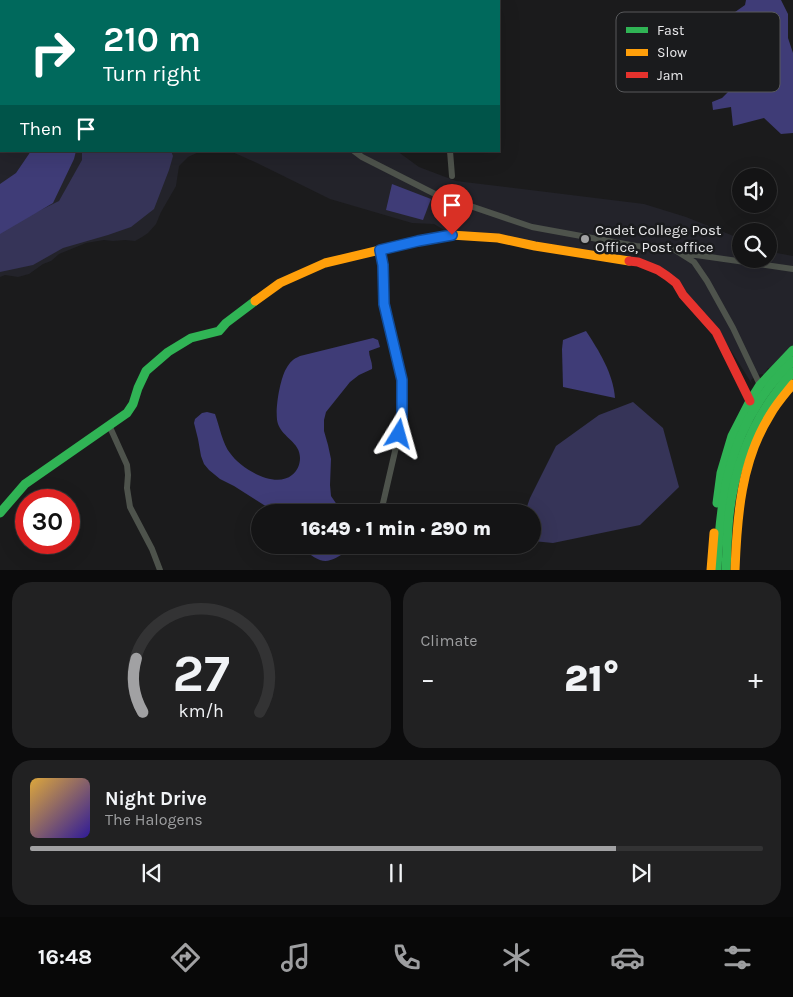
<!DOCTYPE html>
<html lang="en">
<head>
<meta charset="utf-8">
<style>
  :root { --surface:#141415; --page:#212122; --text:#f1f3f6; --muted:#9d9ea0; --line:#333334; --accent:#a1a1a3 }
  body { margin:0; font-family:Karla,sans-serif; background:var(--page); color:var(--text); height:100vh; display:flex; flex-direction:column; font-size:19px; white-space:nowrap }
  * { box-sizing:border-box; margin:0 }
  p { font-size:16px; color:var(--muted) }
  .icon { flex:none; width:28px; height:28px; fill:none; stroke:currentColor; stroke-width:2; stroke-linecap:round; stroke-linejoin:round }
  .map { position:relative; height:570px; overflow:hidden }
  .details { display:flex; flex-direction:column; gap:12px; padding:12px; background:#0b0b0c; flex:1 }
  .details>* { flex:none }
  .top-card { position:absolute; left:0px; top:0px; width:500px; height:152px; box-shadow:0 5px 20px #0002,0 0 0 1px var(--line); background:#00695c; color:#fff; overflow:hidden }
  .tools { position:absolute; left:732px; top:168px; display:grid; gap:10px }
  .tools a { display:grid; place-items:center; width:45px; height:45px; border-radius:50%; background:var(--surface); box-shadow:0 5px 20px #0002,0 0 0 1px var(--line); font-size:25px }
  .speed { position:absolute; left:15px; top:489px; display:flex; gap:10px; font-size:25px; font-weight:700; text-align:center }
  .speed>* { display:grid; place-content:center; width:65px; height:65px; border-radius:50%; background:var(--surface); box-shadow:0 5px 20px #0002,0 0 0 1px var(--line); line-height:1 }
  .speed .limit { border:8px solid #d22; background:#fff; color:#111 }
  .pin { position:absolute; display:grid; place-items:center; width:42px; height:42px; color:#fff; margin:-51px -21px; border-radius:50% 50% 50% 0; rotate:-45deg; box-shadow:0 0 5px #0007 }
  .pin .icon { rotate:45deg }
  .me { position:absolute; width:55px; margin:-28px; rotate:8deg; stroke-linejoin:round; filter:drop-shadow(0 0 4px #0008) }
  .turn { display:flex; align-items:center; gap:18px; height:105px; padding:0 20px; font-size:22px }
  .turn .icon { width:65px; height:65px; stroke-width:2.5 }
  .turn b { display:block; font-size:35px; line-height:42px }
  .then { display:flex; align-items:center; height:48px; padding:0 20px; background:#0003; gap:10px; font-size:19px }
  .big { font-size:38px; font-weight:800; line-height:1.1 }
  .details .card { flex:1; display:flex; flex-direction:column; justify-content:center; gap:8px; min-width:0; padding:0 18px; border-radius:20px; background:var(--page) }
  .details .dial { align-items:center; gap:0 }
  .dial svg { height:130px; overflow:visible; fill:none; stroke:var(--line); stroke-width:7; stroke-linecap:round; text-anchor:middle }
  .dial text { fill:var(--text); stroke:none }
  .song { display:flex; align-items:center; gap:15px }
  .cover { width:60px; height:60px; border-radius:8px; background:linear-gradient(135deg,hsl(40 70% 55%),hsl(250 70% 35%)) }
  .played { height:5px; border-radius:2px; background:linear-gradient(90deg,var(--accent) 80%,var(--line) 80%) }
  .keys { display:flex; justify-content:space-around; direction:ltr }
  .heat { display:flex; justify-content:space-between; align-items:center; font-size:28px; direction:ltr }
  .details .tiles { flex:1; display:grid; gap:12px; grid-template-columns:1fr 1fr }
  .card:last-child { grid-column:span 2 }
  .trip { position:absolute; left:251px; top:504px; width:290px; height:50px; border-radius:25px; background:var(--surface); box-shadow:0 5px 20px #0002,0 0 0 1px var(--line); font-weight:800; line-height:50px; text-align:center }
  .tab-bar { display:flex; height:80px; justify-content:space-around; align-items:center; background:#080808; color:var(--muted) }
  .tab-bar .icon { width:35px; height:35px }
  .tab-bar .active { color:var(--accent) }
  .tab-bar b { font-size:22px; color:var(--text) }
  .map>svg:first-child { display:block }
</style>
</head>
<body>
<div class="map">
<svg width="793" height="570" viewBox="0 0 793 570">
  <rect width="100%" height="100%" fill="#1b1b1c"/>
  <g fill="#23232a">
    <path d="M0 0H230V1H1V151H201L188 157 179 166 176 186 161 212 156 224 148 233 142 237 135 241 125 240 113 241 104 240 86 243 59 254 51 261 43 264 29 274 18 277 5 275 0 277Z"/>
    <path d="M230 151H397L419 167 456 181 644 204 686 217 741 239V259H769V250L777 253 793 256V345L770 368H768L764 374 756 375 751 380 752 384 720 333 684 293 650 265 451 234 434 224 412 223 330 199 257 163Z"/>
  </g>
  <g fill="#363458">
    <path d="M82 151H171L173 156 169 170 154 209 131 227 108 235 63 248 33 265 0 272V230L59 201 82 160Z"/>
    <path d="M633 402 663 428 679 487 640 525 553 543 533 541 532 512H525L530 498 556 446 599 415Z"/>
  </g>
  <g fill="#3f3c77">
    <path d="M746 0H781L788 14V38L793 53V133L781 134 764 118 733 126 731 107 713 110 712 102 722 98 731 89 720 58 706 45 692 28 696 23 728 17 745 5Z"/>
    <path d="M31 151H76L74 159 53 203 0 234V184L16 173Z"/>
    <path d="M392 184 431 199 423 220 386 210Z"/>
    <path d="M586 331C599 351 613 373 615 398L563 387 562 349 563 340Z"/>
    <path d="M373 338 378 340 380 347 369 351C369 357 373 363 372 369L359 375 350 382 326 412 324 420V431L328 445 331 459 330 485 331 496 342 512H275L234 486 220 479 209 470 204 464 201 456 198 439 194 423 195 419 202 413 207 412 215 414C219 425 223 445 230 453 241 469 275 489 292 475 297 471 300 465 300 458 300 442 283 438 278 424 274 413 280 379 286 369 290 362 293 359 300 356Z"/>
    <path d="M299 545H353V547C326 565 324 567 299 545Z"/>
  </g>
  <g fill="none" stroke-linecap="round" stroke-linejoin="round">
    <g stroke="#4e534c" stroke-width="6">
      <path d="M166 0 168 1"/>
      <path d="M231 0 232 1"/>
      <path d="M464 0V1"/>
      <path d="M494 1 497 0"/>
      <path d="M354 151 362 157 435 194 532 227 636 246 675 250 694 262 707 281 733 328 760 385"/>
      <path d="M450 151 452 176"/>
      <path d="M380 250 383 265 384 303 402 379V421L381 512"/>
      <path d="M685 255H696L793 269"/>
      <path d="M109 425 127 465 128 475 127 488 130 507 152 549 160 570"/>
    </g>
    <g stroke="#30b455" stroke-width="9">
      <path d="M717 503 721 473 732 436 750 401 760 385 793 350"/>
      <path d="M0 513 25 484 127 413 133 404 138 388 146 371 168 352 191 338 219 331 226 323 255 301"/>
      <path d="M717 570C720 502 727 442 770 386 777 377 785 369 793 361"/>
      <path d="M726 570C727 552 727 534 729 516 735 461 755 413 793 372"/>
    </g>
    <g stroke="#ff9f0a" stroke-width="9">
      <path d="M255 301 280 283 325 263 418 241 451 235 498 238 535 246 629 261"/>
      <path d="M711 570 714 533"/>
      <path d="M735 570C737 517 741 461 770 415 776 404 785 394 793 384"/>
    </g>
    <path stroke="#e5322d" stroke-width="9" d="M629 261 638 262 658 270 667 276 676 283 683 295 716 332 750 401"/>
  </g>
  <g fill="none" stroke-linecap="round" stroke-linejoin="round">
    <defs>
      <path id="route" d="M399 434 402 421V380L384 304 383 265 380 250 418 241 452 235"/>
    </defs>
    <use href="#route" stroke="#114b97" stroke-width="12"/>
    <use href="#route" stroke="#1a73e8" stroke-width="9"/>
  </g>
  <circle fill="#a1a1a3" stroke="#1a1b1d" stroke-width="2" cx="585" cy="239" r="5"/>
  <g text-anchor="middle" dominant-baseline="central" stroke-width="5" stroke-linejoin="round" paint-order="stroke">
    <g font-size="15" fill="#e9e9eb" stroke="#1a1b1d" text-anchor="start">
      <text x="595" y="230">Cadet College Post<tspan x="595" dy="17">Office, Post office</tspan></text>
    </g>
  </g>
  <rect x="616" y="12" width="164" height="80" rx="8" fill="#1a1b1d" stroke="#58595b" stroke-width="1"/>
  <rect x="626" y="27" width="22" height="6" fill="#30b455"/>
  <rect x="626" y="49" width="22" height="7" fill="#ff9f0a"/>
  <rect x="626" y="72" width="22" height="6" fill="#e5322d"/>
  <g font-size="14" fill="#e9e9eb">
    <text x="657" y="35">Fast</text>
    <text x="657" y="57">Slow</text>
    <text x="657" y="80">Jam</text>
  </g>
</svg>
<div class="tools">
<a><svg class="icon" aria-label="sound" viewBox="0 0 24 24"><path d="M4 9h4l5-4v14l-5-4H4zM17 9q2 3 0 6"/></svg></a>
<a><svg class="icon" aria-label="search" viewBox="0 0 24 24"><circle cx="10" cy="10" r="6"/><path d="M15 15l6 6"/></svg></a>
</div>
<div class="speed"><div class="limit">30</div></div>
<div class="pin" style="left:452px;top:235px;background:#d93025"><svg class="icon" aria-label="arrive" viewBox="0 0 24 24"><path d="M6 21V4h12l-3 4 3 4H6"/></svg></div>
<svg class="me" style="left:399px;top:434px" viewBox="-20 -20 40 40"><path d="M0-17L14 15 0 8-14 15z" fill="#1a73e8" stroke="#fff" stroke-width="4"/></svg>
<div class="trip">16:49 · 1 min · 290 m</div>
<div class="top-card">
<div class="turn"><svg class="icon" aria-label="right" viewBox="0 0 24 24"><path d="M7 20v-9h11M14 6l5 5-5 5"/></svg><div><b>210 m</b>Turn right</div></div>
<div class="then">Then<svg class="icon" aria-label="arrive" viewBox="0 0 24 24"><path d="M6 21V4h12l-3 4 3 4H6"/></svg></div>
</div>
</div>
<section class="details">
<div class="tiles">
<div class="card dial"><svg viewBox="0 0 100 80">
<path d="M14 69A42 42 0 1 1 86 69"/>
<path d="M14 69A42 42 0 0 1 10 36" stroke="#a1a1a3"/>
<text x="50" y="56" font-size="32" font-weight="700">27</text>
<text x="50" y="72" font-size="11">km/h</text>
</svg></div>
<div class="card"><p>Climate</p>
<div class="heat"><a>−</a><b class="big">21°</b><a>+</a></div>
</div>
<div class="card">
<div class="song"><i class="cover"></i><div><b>Night Drive</b><p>The Halogens</p></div></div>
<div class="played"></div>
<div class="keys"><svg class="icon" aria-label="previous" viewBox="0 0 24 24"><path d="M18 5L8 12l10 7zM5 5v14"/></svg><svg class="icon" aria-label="pause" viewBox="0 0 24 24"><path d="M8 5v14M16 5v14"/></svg><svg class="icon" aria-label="next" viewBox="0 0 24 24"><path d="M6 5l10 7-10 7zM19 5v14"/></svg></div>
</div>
</div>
</section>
<nav class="tab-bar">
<b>16:48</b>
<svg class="icon active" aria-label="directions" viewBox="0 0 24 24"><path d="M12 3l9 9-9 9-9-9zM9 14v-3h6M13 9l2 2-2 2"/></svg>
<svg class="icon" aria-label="music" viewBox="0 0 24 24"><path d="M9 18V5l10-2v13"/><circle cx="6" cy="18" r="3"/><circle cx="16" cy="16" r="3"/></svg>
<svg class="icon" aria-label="phone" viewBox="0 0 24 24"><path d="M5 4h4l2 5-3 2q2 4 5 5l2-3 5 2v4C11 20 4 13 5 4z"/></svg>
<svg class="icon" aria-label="climate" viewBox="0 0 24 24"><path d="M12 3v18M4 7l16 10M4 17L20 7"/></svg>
<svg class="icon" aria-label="car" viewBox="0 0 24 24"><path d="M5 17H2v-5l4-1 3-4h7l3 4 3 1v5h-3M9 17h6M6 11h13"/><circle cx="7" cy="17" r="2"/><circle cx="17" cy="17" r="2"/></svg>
<svg class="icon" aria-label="filters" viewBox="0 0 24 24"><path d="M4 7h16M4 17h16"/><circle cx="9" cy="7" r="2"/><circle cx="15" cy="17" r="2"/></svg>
</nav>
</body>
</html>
